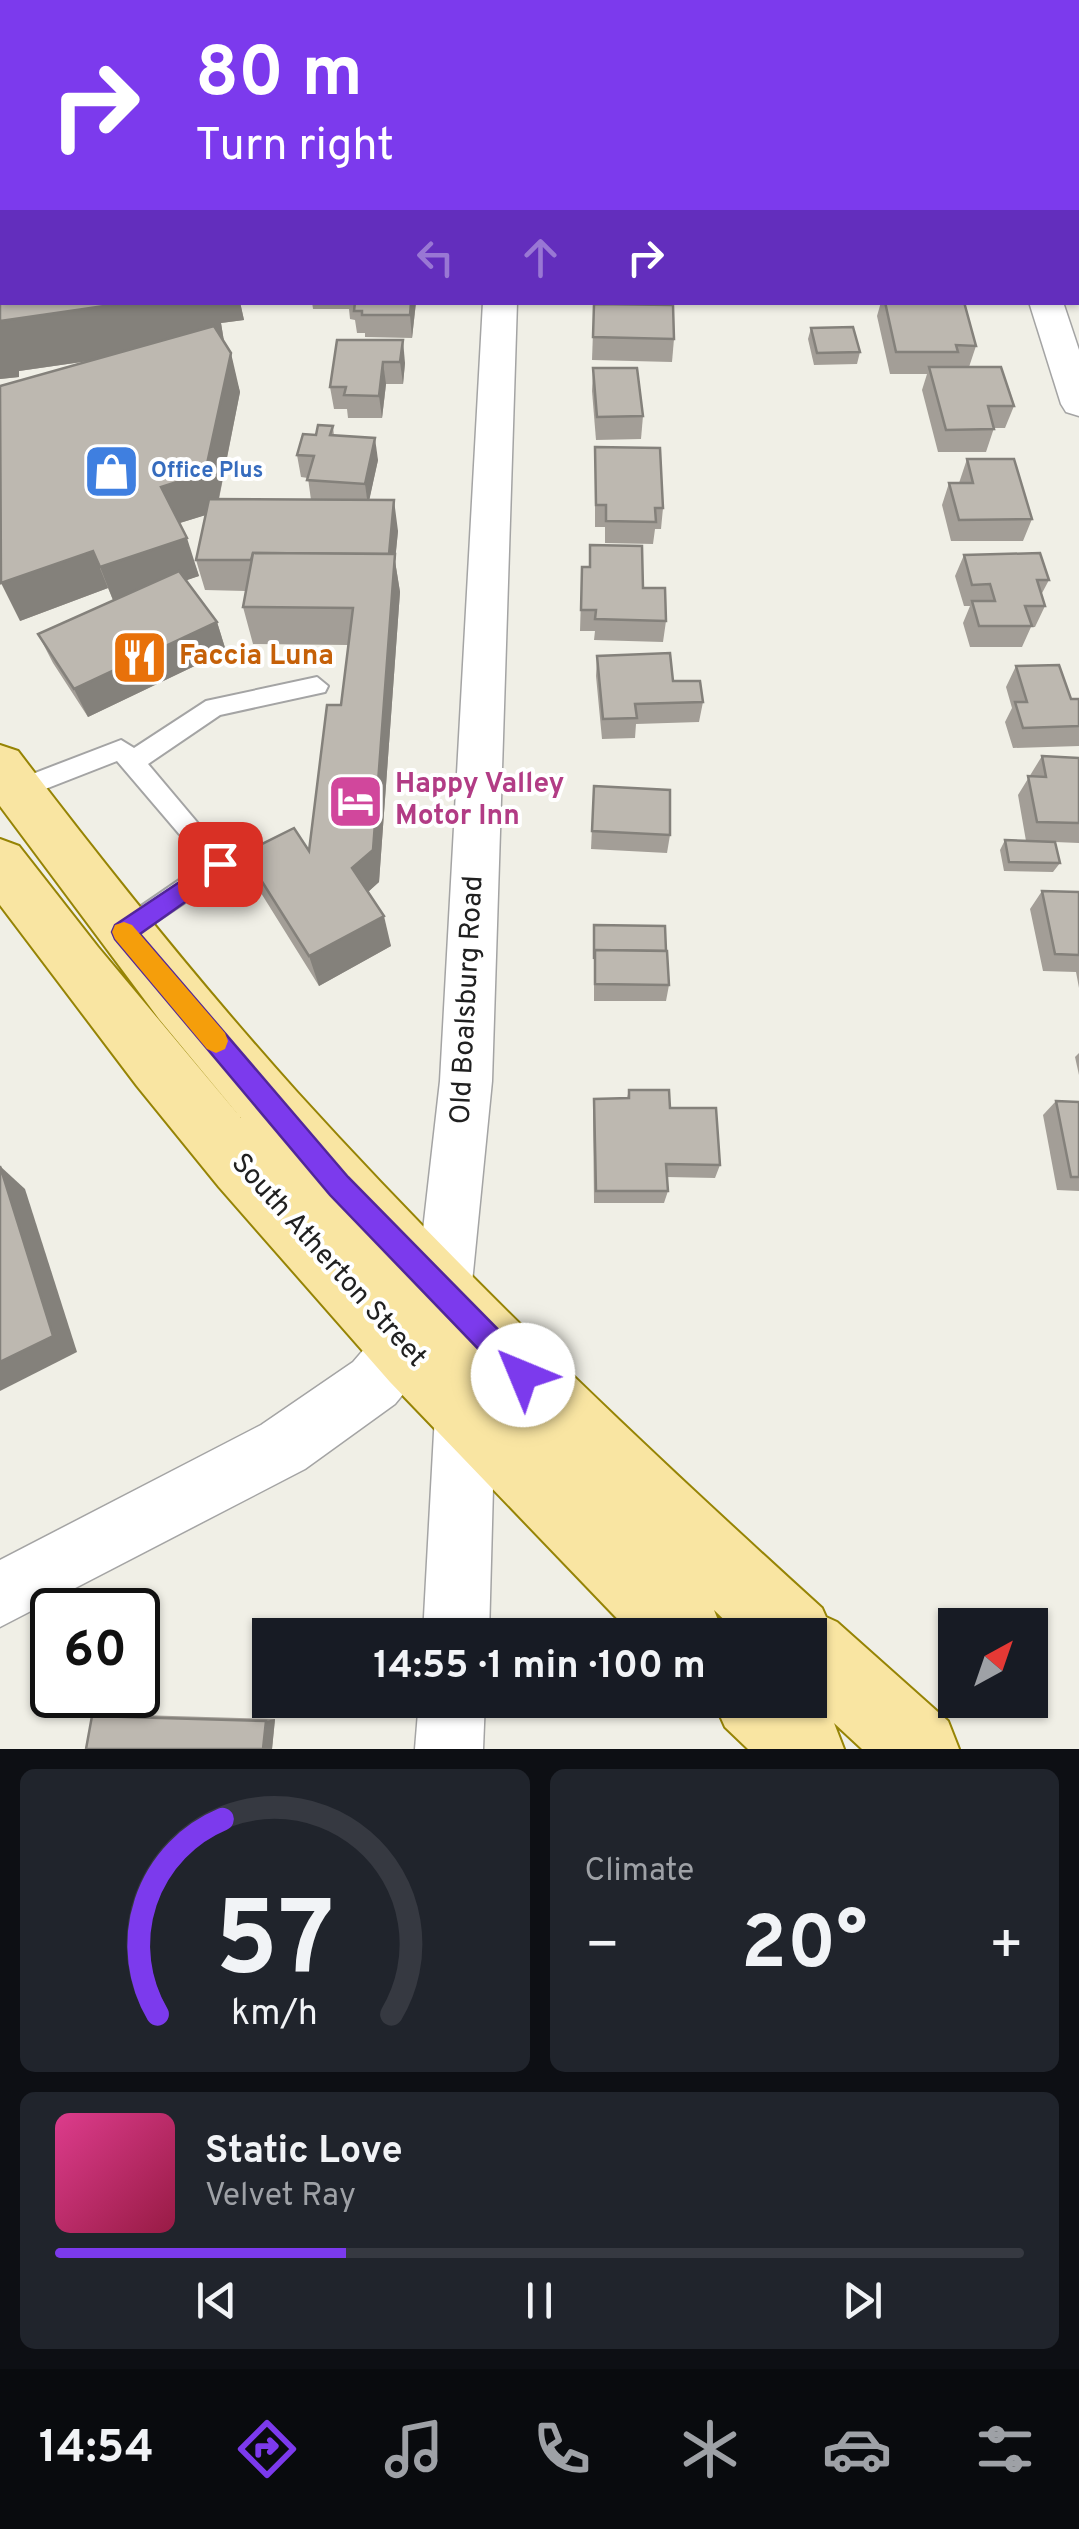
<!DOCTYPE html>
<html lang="en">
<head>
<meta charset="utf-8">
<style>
  :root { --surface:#171b24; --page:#20242c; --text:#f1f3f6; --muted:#9ea1a6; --line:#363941; --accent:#7c3aed }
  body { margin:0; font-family:Overpass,sans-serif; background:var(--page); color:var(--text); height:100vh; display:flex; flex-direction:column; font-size:38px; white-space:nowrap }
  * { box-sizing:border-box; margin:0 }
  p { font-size:32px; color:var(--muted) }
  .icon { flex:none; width:55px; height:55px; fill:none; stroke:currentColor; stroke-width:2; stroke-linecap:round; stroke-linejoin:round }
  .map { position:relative; height:1749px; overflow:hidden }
  .sheet { display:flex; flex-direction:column; gap:20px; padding:20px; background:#0d0f14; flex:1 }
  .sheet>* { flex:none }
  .guide { position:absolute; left:0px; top:0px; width:1080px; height:305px; box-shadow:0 2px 8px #0004; background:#7c3aed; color:#fff; overflow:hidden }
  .needle { width:65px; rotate:40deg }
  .tools { position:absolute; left:938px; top:1608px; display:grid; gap:20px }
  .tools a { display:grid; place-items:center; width:110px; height:110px; border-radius:0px; background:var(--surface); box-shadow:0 2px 8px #0004; font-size:50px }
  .speed { position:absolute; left:30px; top:1588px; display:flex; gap:20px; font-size:50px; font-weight:700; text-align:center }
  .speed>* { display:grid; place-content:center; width:130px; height:130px; border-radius:50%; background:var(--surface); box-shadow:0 2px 8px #0004; line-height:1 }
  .speed .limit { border:5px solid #111; border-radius:15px; background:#fff; color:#111 }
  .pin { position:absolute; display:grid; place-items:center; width:85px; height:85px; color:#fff; margin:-42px; border-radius:20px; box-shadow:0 5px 15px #0006 }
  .me { position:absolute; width:110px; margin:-55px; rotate:315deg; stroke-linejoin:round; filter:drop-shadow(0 0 8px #0008) }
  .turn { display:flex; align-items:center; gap:35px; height:210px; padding:0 30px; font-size:45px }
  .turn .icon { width:130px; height:130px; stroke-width:2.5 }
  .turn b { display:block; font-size:70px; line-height:85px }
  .lanes { display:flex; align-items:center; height:95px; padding:0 30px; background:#0003; justify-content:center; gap:50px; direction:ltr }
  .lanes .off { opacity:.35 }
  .big { font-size:75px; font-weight:700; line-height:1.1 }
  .sheet .widget { flex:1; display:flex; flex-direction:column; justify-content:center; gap:15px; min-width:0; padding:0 35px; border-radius:15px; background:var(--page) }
  .sheet .dial { align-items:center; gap:0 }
  .dial svg { height:260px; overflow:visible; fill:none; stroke:var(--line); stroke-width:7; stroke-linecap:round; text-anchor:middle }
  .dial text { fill:var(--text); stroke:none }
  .song { display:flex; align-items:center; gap:30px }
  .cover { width:120px; height:120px; border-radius:15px; background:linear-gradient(135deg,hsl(330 70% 55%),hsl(340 70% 35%)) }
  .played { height:10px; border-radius:5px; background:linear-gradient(90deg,var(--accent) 30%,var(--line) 30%) }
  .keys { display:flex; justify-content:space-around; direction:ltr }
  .heat { display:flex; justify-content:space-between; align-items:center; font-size:55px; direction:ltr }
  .sheet .tiles { flex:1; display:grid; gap:20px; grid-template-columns:1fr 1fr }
  .widget:last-child { grid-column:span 2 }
  .trip { position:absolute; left:252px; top:1618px; width:575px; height:100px; border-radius:0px; background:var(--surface); box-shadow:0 2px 8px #0004; font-weight:700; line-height:100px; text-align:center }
  .tabs { display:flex; height:160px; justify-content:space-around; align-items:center; background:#090b0e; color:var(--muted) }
  .tabs .icon { width:70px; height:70px }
  .tabs .selected { color:var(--accent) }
  .tabs b { font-size:45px; color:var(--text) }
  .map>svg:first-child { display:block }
</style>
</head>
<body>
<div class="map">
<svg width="1079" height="1749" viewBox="0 0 1079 1749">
  <rect width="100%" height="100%" fill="#f0efe6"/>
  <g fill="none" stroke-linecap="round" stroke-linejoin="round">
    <defs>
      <path id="lane" d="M317 677 328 686 325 692 220 715 148 764 233 865 230 872 124 943 115 940 111 932 115 924 204 863 117 761 17 800 9 797 5 790 9 783 121 740 134 748 206 701Z"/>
      <g id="street">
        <rect x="516" y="0" width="26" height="2"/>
        <path d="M932 0H958L959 2H933Z"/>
        <rect x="1078" y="225" width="1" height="20"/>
        <path d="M483 302H517L492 1081 471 1293 475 1313 466 1333 446 1342 395 1404 305 1469 0 1627V1560L261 1425 353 1362 402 1305 415 1300 440 1081Z"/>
        <path d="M1029 302H1063L1079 350V416L1066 412 1061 404Z"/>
        <path d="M461 1364 482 1373 495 1414 489 1635H423L435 1414 431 1394 440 1373Z"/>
        <path d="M419 1700H485L483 1749H415Z"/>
      </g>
      <path id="secondary" d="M2 255V280L0 281V256Z"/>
      <path id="primary" d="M0 745 18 751C107 868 199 983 297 1092 462 1274 640 1443 822 1608L826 1617 837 1622 948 1721 959 1749H862L834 1723 844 1749H748L725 1727 713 1700H810V1635H740L714 1610 724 1635H633L390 1382 219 1187 137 1086 0 905V839L19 846 98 947 241 1118 159 1019 0 806Z"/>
    </defs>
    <use href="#lane" stroke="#a4a4a4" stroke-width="4"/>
    <use href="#street" stroke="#a4a4a4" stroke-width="3"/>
    <use href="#secondary" stroke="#537508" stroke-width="4"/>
    <use href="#primary" stroke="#968405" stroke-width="4"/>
    <use href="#lane" fill="#fff" fill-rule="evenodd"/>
    <use href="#street" fill="#fff" fill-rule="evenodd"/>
    <use href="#secondary" fill="#e9f8bc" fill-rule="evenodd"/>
    <use href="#primary" fill="#f9e5a2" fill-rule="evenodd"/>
  </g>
  <g fill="#a39e97">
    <path d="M1035 0H1079V42H1078V2H1035Z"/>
    <path d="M2 16V63H0V21Z"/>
    <path d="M1079 98V146L1078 144V103Z"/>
    <path d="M0 293 2 302H240L244 320 221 323 224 341 240 392 219 499 311 500 308 478 301 477 297 455 316 435 333 426 334 436 378 460 369 500 398 531 395 561 400 592 379 882 368 892 391 946 319 986 256 885 244 853 309 851 341 705 348 645 253 644 243 607 246 591 205 590 196 560 205 515 180 523 199 576 186 580 217 622 226 651 88 717 53 663 38 634 113 600 108 588 20 621 89 361 19 371V377L0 379Z"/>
    <path d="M312 302H416L412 338 365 337V333H357L355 320 350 319 349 309H313Z"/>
    <path d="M881 302H964L976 346 969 367 1014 406 1005 428H994L986 452H938L922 390 927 374H890L877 316Z"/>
    <path d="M594 304 674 339 672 362 592 360Z"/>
    <path d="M811 328 860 352 857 364 814 365 808 339Z"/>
    <path d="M337 340 405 363 403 384H386L382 418H348L347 409H334L330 387Z"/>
    <path d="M593 368 643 416 641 439 596 440 592 391Z"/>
    <path d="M595 447 663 508 661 529H655L653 544 605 543V527H595Z"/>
    <path d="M967 459 1032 519 1023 541H951L942 505 949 483H959Z"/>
    <path d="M590 545 643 588 666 621 663 642 594 640 595 631H580L582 567H589Z"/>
    <path d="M964 555 1049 580 1041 595 1045 606 1035 627H1031L1022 647H970L963 623 970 606H964L955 576Z"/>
    <path d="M597 656 673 681 703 702 699 722 636 724 635 738 602 739 596 676Z"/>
    <path d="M1016 666 1071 699H1079V746L1013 748 1005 722 1012 708 1006 687Z"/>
    <path d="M1042 756 1079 758V843L1055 842 1060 863 1053 872 1004 871 1000 850 1005 840 1026 841 1018 795Z"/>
    <path d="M594 786 670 835 667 853 591 849Z"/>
    <path d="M1042 891 1079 892V988L1076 972 1043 971 1030 909Z"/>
    <path d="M594 925 666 951 669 985 666 1001H594Z"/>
    <path d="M1079 1053V1075L1075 1057Z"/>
    <path d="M629 1090 670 1108 720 1165 715 1178 667 1177 668 1191 664 1203H594L593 1113 594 1099 627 1098Z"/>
    <path d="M1056 1101 1079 1102V1191L1057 1190 1043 1115Z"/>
    <path d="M106 1714 275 1719 272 1749 92 1716Z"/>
  </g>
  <g fill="#84817b">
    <path d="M132 302H240L244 320 221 323 225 348 171 349 19 371V377L0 379V321Z"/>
    <path d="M411 302H416L412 338 410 315Z"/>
    <path d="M403 340 405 363 403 384 400 362Z"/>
    <path d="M231 353 240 392 216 512 173 525 161 487Z"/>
    <path d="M383 362 386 384 382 418 379 396Z"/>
    <path d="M375 438 378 460 368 506 365 484Z"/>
    <path d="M394 500 398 531 395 561 400 592 379 882 359 900 352 868Z"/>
    <path d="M187 538 199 576 115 605 100 567Z"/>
    <path d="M93 551 108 588 20 621 1 583Z"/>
    <path d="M217 622 226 651 88 717 74 689Z"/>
    <path d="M384 916 391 946 319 986 309 956Z"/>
    <path d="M0 1166 25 1189 77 1352 0 1391Z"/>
    <path d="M275 1719 272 1749H263L266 1721Z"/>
  </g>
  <g fill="#bdb8b0" stroke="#84817b" stroke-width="2.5">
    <path d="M242 0H279L278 2H241Z"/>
    <path d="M388 0H463L462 2H388Z"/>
    <path d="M601 0H636L635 2H601Z"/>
    <path d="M817 0H867L868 2H818Z"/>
    <path d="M1037 0H1079V20H1078V2H1038Z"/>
    <path d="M0 25 2 26V42L0 41Z"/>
    <path d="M2 292V302H132L0 321V293Z"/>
    <path d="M355 302H411L410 315H362V311H354Z"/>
    <path d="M885 302H964L976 346 956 345 958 352H896Z"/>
    <path d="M594 304 673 305 674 339 593 337Z"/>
    <path d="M214 326 231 353 205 473 161 487 187 538 100 567 93 551 1 583 0 386Z"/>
    <path d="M853 327 860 352 817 353 811 328Z"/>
    <path d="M337 340H403L400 362H383L379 396 344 395 346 387H330Z"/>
    <path d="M929 367H1001L1014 406H988L994 429 946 430Z"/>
    <path d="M593 368H637L643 416 597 417Z"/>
    <path d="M318 425 333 426 330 435 375 438 365 484 307 480 314 456 297 455 303 434 316 435Z"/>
    <path d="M595 447 660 448 663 508H655L656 522 606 521V505H596Z"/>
    <path d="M967 459H1014L1032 519 959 520 949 483H973Z"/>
    <path d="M209 499 394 500 389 554 253 553 251 560H196Z"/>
    <path d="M590 545 642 546 643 588H665L666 621 595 619 596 610H581L582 567H590Z"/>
    <path d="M253 553 395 554 373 850 352 868 384 916 309 956 244 853 294 828 309 851 327 705H341L353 608 243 607Z"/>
    <path d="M1040 553 1049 580H1037L1045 606H1025L1032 626H979L972 601H995L990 584 972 585 964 555Z"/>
    <path d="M179 571 217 622 74 689 38 634Z"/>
    <path d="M670 653 673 681H700L703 702 635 704 637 718 603 719 597 656Z"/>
    <path d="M1059 665 1071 699H1079V726L1023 728 1015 702H1027L1016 666Z"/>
    <path d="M1042 756 1079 758V823L1037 822 1028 776 1046 777Z"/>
    <path d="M594 786 670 790V835L592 831Z"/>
    <path d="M1005 840 1055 842 1060 863 1009 862Z"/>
    <path d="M1042 891 1079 892V955L1055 954Z"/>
    <path d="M594 925 665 926 666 951 595 950 594 959Z"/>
    <path d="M595 950 667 951 669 985 595 984Z"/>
    <path d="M629 1090H669L670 1108H716L720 1165 666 1164 668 1191H596L594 1099 629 1098Z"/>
    <path d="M1056 1101 1079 1102V1177H1071Z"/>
    <path d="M0 1166 53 1336 0 1362Z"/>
    <path d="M92 1716 266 1721 263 1749H86Z"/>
  </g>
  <path fill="#7c3aed" stroke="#51269a" stroke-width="2.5" d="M220 855 229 858 232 864 229 871 140 934 348 1177 533 1365 537 1375 533 1385 523 1389 513 1385 330 1195 115 939 112 932 115 925Z"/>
  <path fill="#f59e0b" d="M124 922 132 925 225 1033 228 1041 225 1049 216 1053 207 1049 115 939 112 932 115 925Z"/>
  <defs>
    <symbol id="shop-square" viewBox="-11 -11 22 22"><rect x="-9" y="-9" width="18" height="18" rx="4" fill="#3f7fe0" stroke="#fff"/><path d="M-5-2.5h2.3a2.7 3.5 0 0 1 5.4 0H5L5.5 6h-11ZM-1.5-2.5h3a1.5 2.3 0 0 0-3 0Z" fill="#fff"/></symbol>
    <symbol id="restaurant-square" viewBox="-11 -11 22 22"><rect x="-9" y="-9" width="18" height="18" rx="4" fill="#e8710a" stroke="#fff"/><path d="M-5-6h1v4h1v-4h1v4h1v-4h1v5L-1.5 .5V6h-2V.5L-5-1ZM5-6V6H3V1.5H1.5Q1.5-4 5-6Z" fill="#fff"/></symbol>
    <symbol id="hotel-square" viewBox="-11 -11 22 22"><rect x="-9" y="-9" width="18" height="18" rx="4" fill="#d1479c" stroke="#fff"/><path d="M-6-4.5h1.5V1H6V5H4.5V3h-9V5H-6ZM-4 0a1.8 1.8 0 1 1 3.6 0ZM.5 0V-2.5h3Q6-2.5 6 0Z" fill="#fff"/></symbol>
  </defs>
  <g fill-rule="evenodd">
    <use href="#shop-square" x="80" y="440" width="63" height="63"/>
    <use href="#restaurant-square" x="108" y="626" width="63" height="63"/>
    <use href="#hotel-square" x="324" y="770" width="63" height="63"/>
  </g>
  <g text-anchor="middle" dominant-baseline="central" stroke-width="8" stroke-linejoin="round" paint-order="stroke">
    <g font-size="22" font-weight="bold" fill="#366cbe" stroke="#fff" text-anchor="start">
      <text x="151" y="471">Office Plus</text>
    </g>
    <g font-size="28" font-weight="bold" fill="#c56008" stroke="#fff" text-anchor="start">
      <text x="179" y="657">Faccia Luna</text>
    </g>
    <g font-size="28" font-weight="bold" fill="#b23c85" stroke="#fff" text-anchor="start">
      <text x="395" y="785">Happy Valley<tspan x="395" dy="32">Motor Inn</tspan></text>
    </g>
    <g font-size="28" fill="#202020" stroke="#fff">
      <text transform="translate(468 1000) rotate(-87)">Old Boalsburg Road</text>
      <text transform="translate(328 1261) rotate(48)">South Atherton Street</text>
    </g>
  </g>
</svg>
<div class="tools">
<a><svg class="needle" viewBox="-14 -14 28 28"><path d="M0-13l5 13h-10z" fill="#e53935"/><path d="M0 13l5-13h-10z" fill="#9ea1a6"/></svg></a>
</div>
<div class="speed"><div class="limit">60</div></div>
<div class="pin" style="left:220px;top:864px;background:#d93025"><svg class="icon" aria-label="arrive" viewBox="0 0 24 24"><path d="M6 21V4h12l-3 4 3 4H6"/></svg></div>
<svg class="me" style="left:523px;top:1375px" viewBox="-20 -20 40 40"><circle r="19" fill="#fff"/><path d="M0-13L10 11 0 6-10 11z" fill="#7c3aed"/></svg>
<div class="trip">14:55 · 1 min · 100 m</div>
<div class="guide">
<div class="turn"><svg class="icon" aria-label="right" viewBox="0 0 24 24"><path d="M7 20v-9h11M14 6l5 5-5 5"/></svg><div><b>80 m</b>Turn right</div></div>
<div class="lanes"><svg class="icon off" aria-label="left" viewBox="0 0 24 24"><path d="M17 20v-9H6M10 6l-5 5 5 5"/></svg><svg class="icon off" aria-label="ahead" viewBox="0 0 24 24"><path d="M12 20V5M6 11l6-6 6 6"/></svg><svg class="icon" aria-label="right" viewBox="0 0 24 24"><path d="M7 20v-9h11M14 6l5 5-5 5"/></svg></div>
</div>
</div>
<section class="sheet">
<div class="tiles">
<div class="widget dial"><svg viewBox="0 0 100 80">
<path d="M14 69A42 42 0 1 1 86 69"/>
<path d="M14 69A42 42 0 0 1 34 9" stroke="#7c3aed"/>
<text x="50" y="56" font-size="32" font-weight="700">57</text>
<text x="50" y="72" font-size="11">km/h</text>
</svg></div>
<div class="widget"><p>Climate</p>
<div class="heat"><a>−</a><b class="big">20°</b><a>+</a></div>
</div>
<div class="widget">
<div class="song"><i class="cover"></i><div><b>Static Love</b><p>Velvet Ray</p></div></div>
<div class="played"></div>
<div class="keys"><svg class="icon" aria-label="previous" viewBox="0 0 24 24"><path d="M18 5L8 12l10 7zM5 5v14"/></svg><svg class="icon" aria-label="pause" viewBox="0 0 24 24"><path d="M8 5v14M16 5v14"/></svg><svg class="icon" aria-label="next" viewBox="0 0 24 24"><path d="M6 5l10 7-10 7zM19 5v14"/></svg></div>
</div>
</div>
</section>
<nav class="tabs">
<b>14:54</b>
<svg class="icon selected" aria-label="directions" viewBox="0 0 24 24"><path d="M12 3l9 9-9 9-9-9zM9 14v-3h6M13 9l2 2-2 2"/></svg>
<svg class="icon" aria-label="music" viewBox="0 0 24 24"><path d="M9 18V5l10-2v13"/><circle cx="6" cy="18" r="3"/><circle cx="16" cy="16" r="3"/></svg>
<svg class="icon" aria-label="phone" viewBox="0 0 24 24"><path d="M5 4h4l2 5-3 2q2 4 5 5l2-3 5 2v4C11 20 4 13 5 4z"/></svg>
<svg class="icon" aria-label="climate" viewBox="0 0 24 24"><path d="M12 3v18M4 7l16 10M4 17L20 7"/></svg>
<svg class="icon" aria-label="car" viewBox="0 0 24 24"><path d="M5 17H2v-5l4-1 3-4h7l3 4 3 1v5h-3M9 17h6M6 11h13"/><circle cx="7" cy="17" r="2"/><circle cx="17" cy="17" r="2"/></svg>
<svg class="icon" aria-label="filters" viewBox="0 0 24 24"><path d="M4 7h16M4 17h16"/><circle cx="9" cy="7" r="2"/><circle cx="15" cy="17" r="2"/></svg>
</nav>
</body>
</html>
